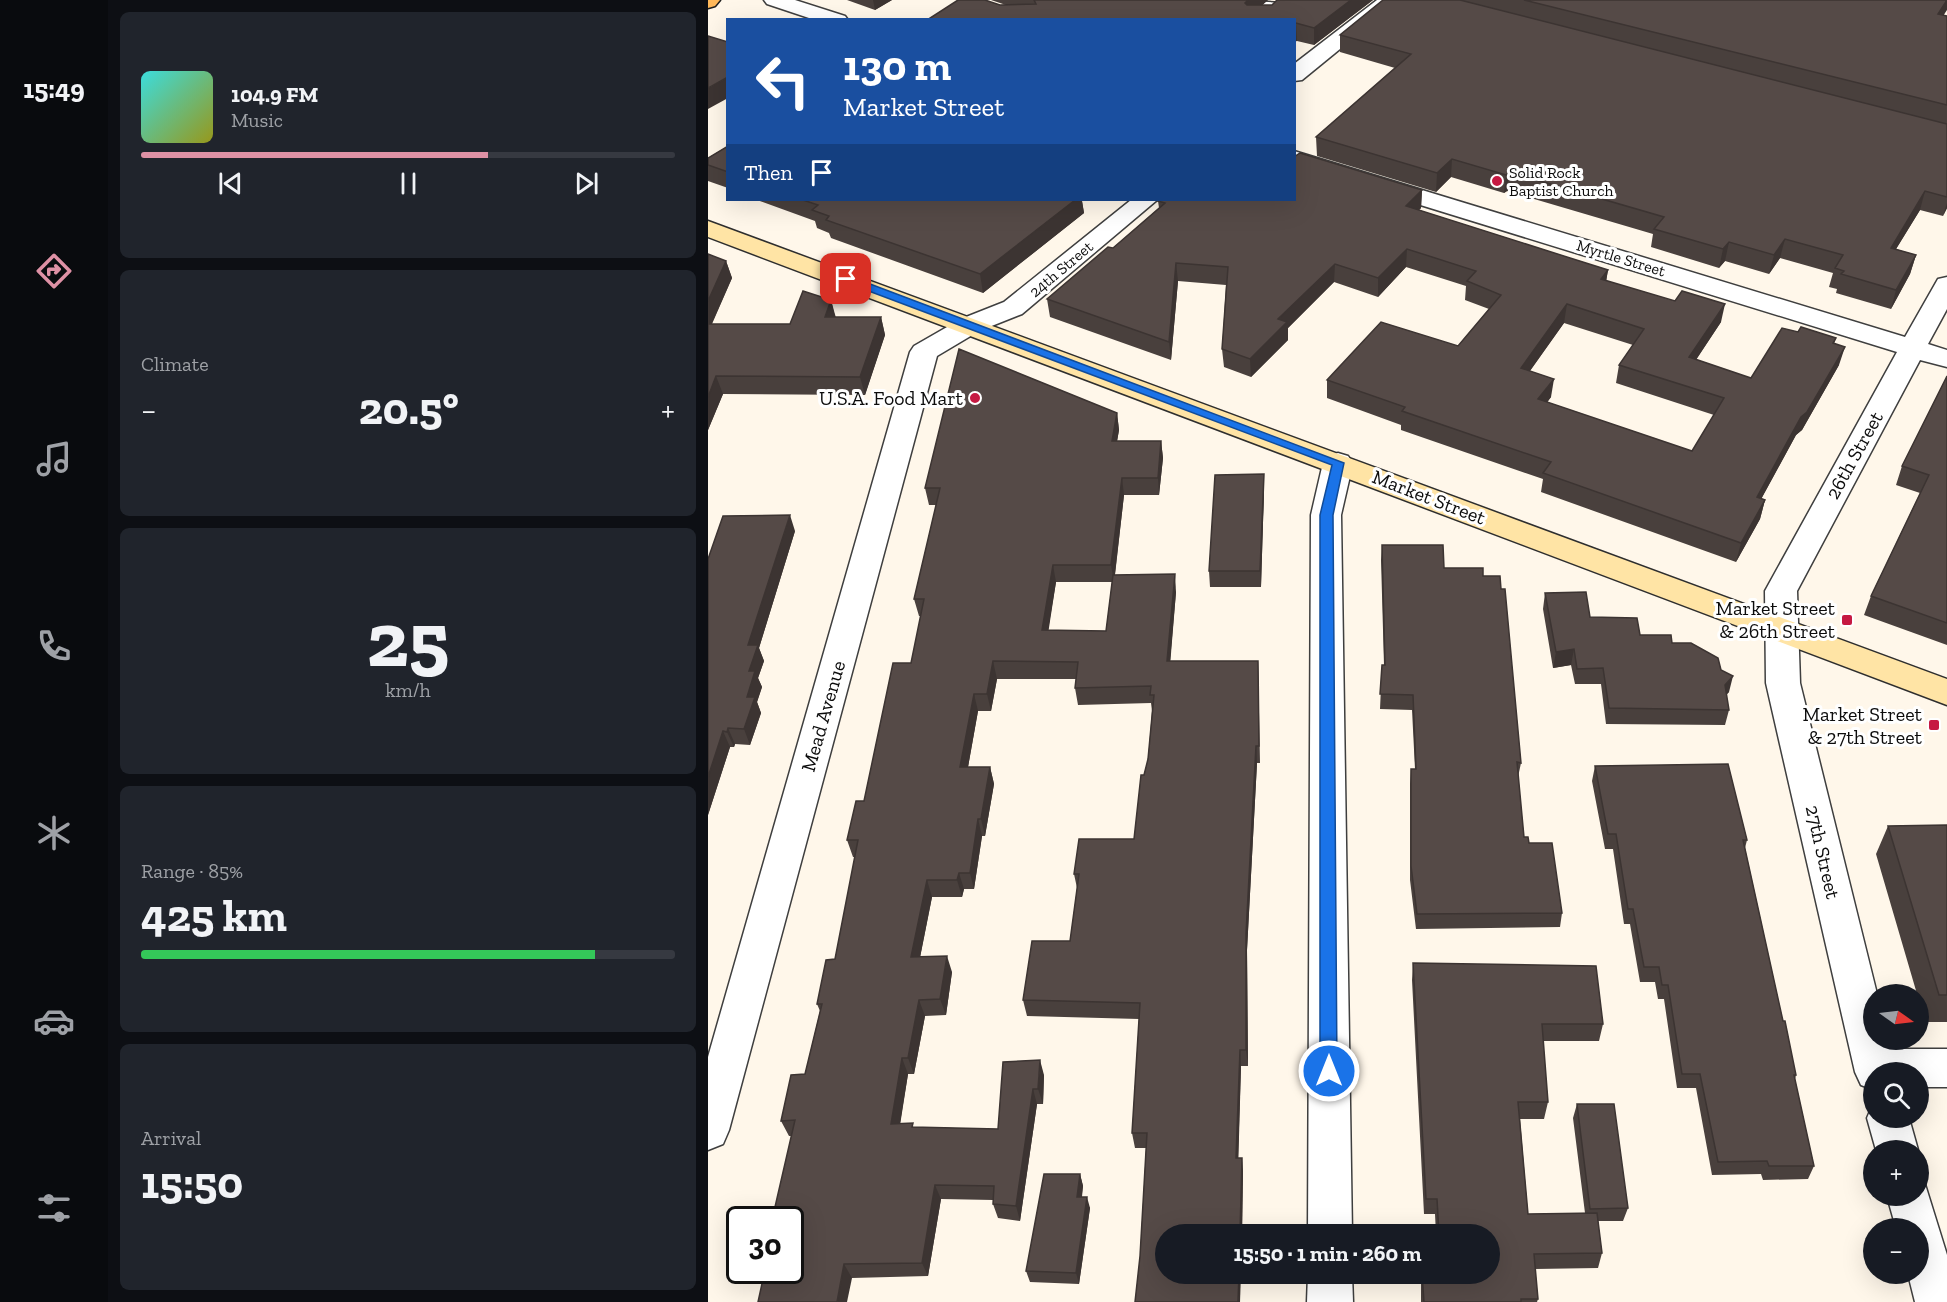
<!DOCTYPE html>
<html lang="en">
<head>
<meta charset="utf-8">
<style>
  :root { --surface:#171b24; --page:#20242c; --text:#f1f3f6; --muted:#9ea1a6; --line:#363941; --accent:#de91a5 }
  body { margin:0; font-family:"Zilla Slab",serif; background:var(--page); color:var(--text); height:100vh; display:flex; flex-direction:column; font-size:22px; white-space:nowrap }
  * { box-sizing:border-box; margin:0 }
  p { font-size:20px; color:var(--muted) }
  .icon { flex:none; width:33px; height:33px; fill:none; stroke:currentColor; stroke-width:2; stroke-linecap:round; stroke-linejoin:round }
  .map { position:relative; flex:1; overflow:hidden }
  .panel { display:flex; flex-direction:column; gap:12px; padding:12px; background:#0d0f14; width:600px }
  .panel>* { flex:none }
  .hud { position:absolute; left:18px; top:18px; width:570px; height:183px; border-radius:0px; box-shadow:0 6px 24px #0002; background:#1a4fa0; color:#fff; overflow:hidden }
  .needle { width:39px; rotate:104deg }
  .tools { position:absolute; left:1155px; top:984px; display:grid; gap:12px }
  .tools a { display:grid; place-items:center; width:66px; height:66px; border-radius:50%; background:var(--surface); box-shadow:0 6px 24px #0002; font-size:30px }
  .speed { position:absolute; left:18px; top:1206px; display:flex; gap:12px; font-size:30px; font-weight:700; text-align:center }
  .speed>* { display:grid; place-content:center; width:78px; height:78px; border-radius:50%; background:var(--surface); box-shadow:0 6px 24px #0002; line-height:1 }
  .speed .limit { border:3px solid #111; border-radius:9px; background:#fff; color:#111 }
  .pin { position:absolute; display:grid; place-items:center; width:51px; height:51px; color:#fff; margin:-26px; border-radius:12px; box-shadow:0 3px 9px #0006 }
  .me { position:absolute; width:66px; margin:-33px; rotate:0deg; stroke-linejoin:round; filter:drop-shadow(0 0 4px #0008) }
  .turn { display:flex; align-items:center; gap:21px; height:126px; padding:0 18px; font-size:27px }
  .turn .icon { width:78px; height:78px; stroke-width:2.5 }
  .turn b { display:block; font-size:42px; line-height:51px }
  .then { display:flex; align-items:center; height:57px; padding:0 18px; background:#0003; gap:12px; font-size:22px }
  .big { font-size:45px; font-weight:700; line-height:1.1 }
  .panel .tile { flex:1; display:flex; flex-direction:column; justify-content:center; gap:9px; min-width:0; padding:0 21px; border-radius:9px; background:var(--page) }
  .panel .dial { align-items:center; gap:0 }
  .dial b { font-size:78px; line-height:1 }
  .song { display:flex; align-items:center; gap:18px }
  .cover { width:72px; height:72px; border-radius:9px; background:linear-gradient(135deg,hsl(180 70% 55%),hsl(60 70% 35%)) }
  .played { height:6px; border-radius:3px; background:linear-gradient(90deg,var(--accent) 65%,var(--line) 65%) }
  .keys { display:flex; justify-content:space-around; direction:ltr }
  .heat { display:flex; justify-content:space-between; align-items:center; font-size:33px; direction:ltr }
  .charge { height:9px; border-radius:4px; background:linear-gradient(90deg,#34c759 85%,var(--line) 0) }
  .trip { position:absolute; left:447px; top:1224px; width:345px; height:60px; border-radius:30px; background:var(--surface); box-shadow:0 6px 24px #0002; font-weight:700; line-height:60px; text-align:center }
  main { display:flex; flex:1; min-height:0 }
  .dock { display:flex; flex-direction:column; width:108px; justify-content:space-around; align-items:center; background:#090b0e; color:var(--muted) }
  .dock .icon { width:42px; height:42px }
  .dock .active { color:var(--accent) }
  .dock b { font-size:27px; color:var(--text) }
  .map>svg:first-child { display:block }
</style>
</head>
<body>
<main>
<nav class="dock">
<b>15:49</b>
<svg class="icon active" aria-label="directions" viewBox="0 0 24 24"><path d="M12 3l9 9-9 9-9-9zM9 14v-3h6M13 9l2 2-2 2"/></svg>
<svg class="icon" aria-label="music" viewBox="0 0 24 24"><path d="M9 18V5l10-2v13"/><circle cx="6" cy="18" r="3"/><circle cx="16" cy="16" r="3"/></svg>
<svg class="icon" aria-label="phone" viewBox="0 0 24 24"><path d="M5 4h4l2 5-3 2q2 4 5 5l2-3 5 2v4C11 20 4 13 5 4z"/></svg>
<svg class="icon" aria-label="climate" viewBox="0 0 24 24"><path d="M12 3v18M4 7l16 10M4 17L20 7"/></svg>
<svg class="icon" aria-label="car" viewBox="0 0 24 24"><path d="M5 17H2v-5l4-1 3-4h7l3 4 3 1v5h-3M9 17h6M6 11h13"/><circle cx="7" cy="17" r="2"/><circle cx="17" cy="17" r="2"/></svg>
<svg class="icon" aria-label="filters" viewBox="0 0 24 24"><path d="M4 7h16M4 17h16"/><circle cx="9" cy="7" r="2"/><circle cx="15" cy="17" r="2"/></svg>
</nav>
<section class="panel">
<div class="tile">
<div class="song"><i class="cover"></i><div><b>104.9 FM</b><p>Music</p></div></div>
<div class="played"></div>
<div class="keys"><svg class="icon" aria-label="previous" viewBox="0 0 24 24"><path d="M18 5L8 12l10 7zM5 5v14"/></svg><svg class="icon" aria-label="pause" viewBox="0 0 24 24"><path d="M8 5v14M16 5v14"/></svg><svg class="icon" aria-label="next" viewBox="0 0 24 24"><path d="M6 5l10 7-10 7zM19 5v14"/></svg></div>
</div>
<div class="tile"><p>Climate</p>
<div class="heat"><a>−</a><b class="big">20.5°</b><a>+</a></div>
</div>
<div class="tile dial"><b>25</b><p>km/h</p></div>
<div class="tile"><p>Range · 85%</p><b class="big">425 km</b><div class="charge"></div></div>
<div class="tile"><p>Arrival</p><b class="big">15:50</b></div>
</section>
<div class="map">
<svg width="1239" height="1302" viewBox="0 0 1239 1302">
  <rect width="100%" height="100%" fill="#fff7ea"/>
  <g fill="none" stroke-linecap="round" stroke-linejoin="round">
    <defs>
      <g id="street">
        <path d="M56 0H87L137 16 140 20H107L59 4Z"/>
        <path d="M531 0 574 3 577 7 574 11 567 13 534 4Z"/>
        <path d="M669 0H692L594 80 586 81V64Z"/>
        <path d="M586 151 1197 337 1230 279 1239 277V309L1220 344 1239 350V367L1212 360 1089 591 1092 683 1169 994H1166V1040H1180L1183 1049H1239V1087H1210V1072H1166V1090L1153 1085 1147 1072 1058 683 1057 591 1189 352 586 166Z"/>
        <path d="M423 200H449L314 314 271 331 229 356 21 1130 15 1144 0 1150V1057L202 352 206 346 253 319 296 302Z"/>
        <path d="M630 453 640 456 645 463 633 515 644 1234H600L603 515 615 463 620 456Z"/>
        <path d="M1165 1104 1166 1118H1201L1210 1150H1168L1159 1118Z"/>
        <path d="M1210 1179 1216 1181 1239 1255V1302H1207L1200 1274H1210V1228H1188L1179 1196H1210Z"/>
        <path d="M600 1274H644L645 1302H599Z"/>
      </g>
      <path id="secondary" d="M0 221 1239 679V705L0 237Z"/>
      <path id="primary" d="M0 0H12L7 6 0 8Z"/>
    </defs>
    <use href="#street" stroke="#3f3f3f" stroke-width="3"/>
    <use href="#secondary" stroke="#2e2e2e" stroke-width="3"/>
    <use href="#primary" stroke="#1d1d1d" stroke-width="3"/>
    <use href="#street" fill="#fff" fill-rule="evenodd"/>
    <use href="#secondary" fill="#ffe4a5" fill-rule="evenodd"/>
    <use href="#primary" fill="#ffb85a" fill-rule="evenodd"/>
  </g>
  <g fill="#49403d" fill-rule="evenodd">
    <path d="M139 0H184L167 10Z"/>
    <path d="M283 0H560L554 5H564L569 0H665L606 45 589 41 292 5H298Z"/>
    <path d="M675 0H1239L1236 15 1239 16V208L1235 216 1212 210 1188 249 1208 255 1202 274 1183 309 1128 293 1129 289 1121 287 1125 273 1072 258 1061 274 1017 261 1011 268 943 247 945 234 799 191 796 193 743 177 728 192 609 156 608 137 687 68 632 52V35Z"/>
    <path d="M20 146V188L0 181V158Z"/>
    <path d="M714 190 713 208 711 210 900 270 898 281 1013 322 988 360 1043 378 1090 332 1128 338 1126 344 1131 365 1094 430 1088 435 1053 499 1057 500 1052 519 1028 562 833 492 835 479 693 430V425L619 398V380L750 346 781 309 757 300 758 286 698 267 670 297 626 282 580 328V340L543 377 516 367 514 349 518 285 470 281 463 360 342 317 339 299 405 248 451 208 450 201ZM856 323 925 345 911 365 908 383 1006 415 984 451 839 402 843 397 822 371Z"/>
    <path d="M49 200H376L374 201 376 213 275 293 123 238 121 233 109 228 107 221Z"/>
    <path d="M0 254 18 261 24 278 4 324H82L123 300 127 317H173L177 335 157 395 15 394 0 430Z"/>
    <path d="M1239 376V645L1156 615 1163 596 1212 493 1188 485 1194 466Z"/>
    <path d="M409 413 411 430 409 441H453L455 458 451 495H416L407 575 468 592 462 661H550L552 763H549L539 950 540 1066H533L530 1158H534L535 1172 534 1234H458L432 1256 438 1148H427L424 1133 431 1019 319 1016 315 1000 362 941 369 888 366 874 426 839 440 759 444 711 443 703 370 705 367 688 368 679H289L283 711H270L260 767H282L286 784 277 836H274L266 889H256L254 897H224L212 957 244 972 238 1015 217 1016 206 1074H200L192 1123 206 1127 290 1129 336 1075 335 1104H329L312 1221 290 1218 285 1204V1200L233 1199 220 1276 144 1278 57 1272 56 1270H82L84 1136H81L73 1121 97 1074 112 1011 109 1004 127 959 147 857H145L139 840 156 801 203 663 213 616H211L206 599 228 505H221L217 488ZM348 582H404L398 631 340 630Z"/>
    <path d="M556 490 553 587H502L501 571Z"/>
    <path d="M87 531 51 648 56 661 50 678 54 687 49 702 53 713 42 745 27 744 26 747H22L0 815V559Z"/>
    <path d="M674 545 736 568 775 576 793 589 813 763 810 777 816 837 821 843 854 913 852 927 708 929 702 880V784L703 769H707L704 710 672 709 674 665H676L673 560Z"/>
    <path d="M837 593 882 617 932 635 964 643 1013 670 1021 692 1018 695 1021 710 1017 725 898 724 893 684H867L863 665 845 668 835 609Z"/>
    <path d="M887 766 1039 840 1037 848 1075 1021 1088 1075 1087 1079 1106 1166 1100 1179 1055 1180 1053 1174 1004 1175 988 1088H969L956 999H950L947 982H932L922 924H916L905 849H897L884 781Z"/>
    <path d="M1239 825V1022H1217L1210 1000V994H1209L1168 854 1180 826Z"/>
    <path d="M705 963 895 1024 891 1041H835L840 1102 836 1119H812L820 1214 877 1213 865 1118 869 1104 920 1208 915 1221H890L894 1253 890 1268 827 1269 830 1299 829 1302H713V1283L714 1274H782V1234H728L727 1214H716L704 980Z"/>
    <path d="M372 1174 375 1186 374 1197 382 1208 371 1284 322 1282 318 1271Z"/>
  </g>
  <g fill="#3c3432">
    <path d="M165 0H184L167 10Z"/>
    <path d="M540 0H560L538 20 537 3Z"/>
    <path d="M643 0H665L606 45V28Z"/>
    <path d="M1239 0V10L1225 31 1230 14Z"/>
    <path d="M588 23 589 41 586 42V25Z"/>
    <path d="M20 77V98L0 109V88Z"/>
    <path d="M744 159 743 177 728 192 729 173Z"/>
    <path d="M801 172 799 191 796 193 798 175Z"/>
    <path d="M714 190 713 208 697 224 698 206Z"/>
    <path d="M1217 191 1212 210 1177 267 1183 248Z"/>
    <path d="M362 200H376L374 201 376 213 275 293 272 274Z"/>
    <path d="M1239 203V208L1235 216Z"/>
    <path d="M1077 239 1072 258 1061 274 1066 255Z"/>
    <path d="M1021 242 1017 261 1011 268 1015 249Z"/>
    <path d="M699 249 698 267 670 297V278Z"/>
    <path d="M1208 255 1202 274 1183 309 1188 290Z"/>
    <path d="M18 261 24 278 0 332V301Z"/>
    <path d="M468 263 470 281 463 360 461 342Z"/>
    <path d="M627 264 626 282 580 328V340L543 377 542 359 570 319Z"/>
    <path d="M900 270 897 288 893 279Z"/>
    <path d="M123 300 128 318 117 317Z"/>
    <path d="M859 304 856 323 811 386 813 368Z"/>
    <path d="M1017 304 1013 322 977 376 981 357Z"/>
    <path d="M173 317 177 335 157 395 152 377Z"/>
    <path d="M1137 347 1131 365 1094 430 1088 435 1044 516 1049 497 1093 417Z"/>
    <path d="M8 376 15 394 0 430V397Z"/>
    <path d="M846 379 843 397 828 418 830 399Z"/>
    <path d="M409 413 411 430 406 459 404 441Z"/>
    <path d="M453 441 455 458 451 495 450 478Z"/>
    <path d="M556 474V490L553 587 552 571Z"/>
    <path d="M414 478 416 495 406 582 403 565Z"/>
    <path d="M1057 500 1052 519 1028 562 1033 543Z"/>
    <path d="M82 515 87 531 51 648 56 661 50 678 54 687 49 702 53 713 42 745 36 729 39 697 40 645Z"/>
    <path d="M345 565 348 582 338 647 334 630Z"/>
    <path d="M467 574 468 592 461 678 459 661Z"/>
    <path d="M866 649 863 665 845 668 848 652Z"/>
    <path d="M285 661 289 679 283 711 279 694Z"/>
    <path d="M1025 676 1021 692 1012 701 1017 685Z"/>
    <path d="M266 694 270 711 257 784 252 767Z"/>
    <path d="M20 728 27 744 26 747 19 732Z"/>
    <path d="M15 731 22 747 0 815V777Z"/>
    <path d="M548 746 549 763 539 950 540 1066 538 1050V934Z"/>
    <path d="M282 767 286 784 277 836 273 819Z"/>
    <path d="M270 819 274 836 266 889 262 873Z"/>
    <path d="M251 873 256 889 254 897 249 880Z"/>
    <path d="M219 880 224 897 209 973 203 957Z"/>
    <path d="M239 956 244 972 238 1015 232 999Z"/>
    <path d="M211 1000 217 1016 206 1074 200 1058Z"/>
    <path d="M532 1050 533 1066 530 1172 528 1158Z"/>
    <path d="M194 1058 200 1074 190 1138 183 1124Z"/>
    <path d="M332 1060 336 1075 335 1104 330 1089Z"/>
    <path d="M325 1089 329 1104 312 1221 308 1206Z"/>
    <path d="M534 1158 535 1172 534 1234H532Z"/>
    <path d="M372 1174 375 1186 372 1208 369 1197Z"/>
    <path d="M227 1185 233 1199 220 1276 214 1263Z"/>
    <path d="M379 1197 382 1208 371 1284 368 1273Z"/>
    <path d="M136 1264 144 1278 139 1302H129Z"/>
    <path d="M531 1274H533L532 1302H530Z"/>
  </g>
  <g fill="#554a47" stroke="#3c3432" stroke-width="1.5" fill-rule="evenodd">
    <path d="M250 0H277L292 5 328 4 326 0H540L537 3 539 5H564L569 0H643L606 28 588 23 586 25V20H219Z"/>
    <path d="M675 0H752L1239 124V197L1217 191 1183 248 1208 255 1188 290 1133 274 1136 271 1127 268 1135 255 1077 239 1066 255 1021 242 1015 249 946 229 956 217 801 172 798 175 744 159 729 173 608 137 703 54 632 35Z"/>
    <path d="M816 0H1239L1230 14 1239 16V105Z"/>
    <path d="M0 36 20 42V77L0 88Z"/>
    <path d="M20 146V172L0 165V158Z"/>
    <path d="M592 153 714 190 698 206 900 270 893 279 967 301 974 291 1017 304 981 357 1043 378 1074 328 1090 332 1093 327 1128 338 1125 343 1137 347 1099 412 1093 417 1049 497 1057 500 1033 543 835 473 843 462 694 411 697 407 619 380 673 322 750 346 793 295 759 281 768 271 699 249 670 278 627 264 570 319 579 322 542 359 514 349 520 267 468 263 461 342 339 299 400 247 405 248 457 203 450 201 452 200H586V157ZM859 304 936 329 911 365 1016 398 984 451 830 399 846 379 813 368Z"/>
    <path d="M95 200H367L272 274 118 220 121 216 104 210 110 205Z"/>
    <path d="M0 254 18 261 0 301Z"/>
    <path d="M95 291 123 300 117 317H173L152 377 8 376 0 397V324H82Z"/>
    <path d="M251 349 409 413 404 441H453L450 478H414L403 565H345L334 630 398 631 405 575 467 574 459 661H550L551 746H548L538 934V1050H532L528 1158H534L532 1234H458V1274H531L530 1302H427L432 1256 439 1133H424L432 1003 315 1000 324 941H362L371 874H366L371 839H426L433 775H436L440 759 446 695H442L443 686 367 688 370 662 285 661 279 694H266L252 767H282L273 819H270L262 873H251L249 880H219L203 957 239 956 232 999 211 1000 200 1058H194L183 1124 205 1123 204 1127 290 1129 295 1062 332 1060 330 1089H325L308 1206 285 1204 286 1186 227 1185 214 1263 136 1264 129 1302H50L57 1270H82V1220H64L87 1120 73 1121 83 1075 97 1074 114 1004H109L118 960 127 959 150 840H139L148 801H156L185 663H203L216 599H206L232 488H217Z"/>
    <path d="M1239 376V623L1163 596 1221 475 1194 466Z"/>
    <path d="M556 474 552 571H501L507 475Z"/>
    <path d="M82 515 40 645H50L41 671H47L39 697H47L36 729 20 728 19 732 15 731 0 777V559L15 516Z"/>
    <path d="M674 545H735L736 568H775V576H792L793 589H797L813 763 809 762 816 837H820L821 843H844L854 913 709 914 703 866V769H708L705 695 672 694 674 665H677Z"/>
    <path d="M878 592 882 617 929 618 932 635H963L964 643H983L1010 658 1013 670 1025 676 1017 685 1021 710 901 708 895 668 869 669 866 649 848 652 837 593Z"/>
    <path d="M1020 764 1039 840H1035L1075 1021H1077L1088 1075H1086L1106 1166H1061L1059 1161 1010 1162 992 1074H974L960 985H954L951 967H936L925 909H920L908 834H900L887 766Z"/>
    <path d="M1239 825V995H1231L1180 826Z"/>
    <path d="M705 963 888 966 895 1024H834L840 1102H810L820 1214 889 1213 894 1253 826 1254 830 1299H813V1302H716L714 1274H782V1234H731L729 1199H718Z"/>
    <path d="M869 1104H906L920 1208 882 1209Z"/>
    <path d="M336 1174H372L369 1197H379L368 1273 318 1271Z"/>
  </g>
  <path fill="#1a73e8" stroke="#114b97" stroke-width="1.5" d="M134 276H141L636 463 625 515 629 1071 627 1076 621 1078 615 1076 612 1071V515L624 465 134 281Z"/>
  <g fill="#c61942" stroke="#fff" stroke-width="2">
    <circle cx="789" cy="181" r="6"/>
    <circle cx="267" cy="398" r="6"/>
    <rect x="1133" y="614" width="12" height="12" rx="3"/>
    <rect x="1220" y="719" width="12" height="12" rx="3"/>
  </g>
  <g text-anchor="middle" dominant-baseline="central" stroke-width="6" stroke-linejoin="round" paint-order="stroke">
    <g font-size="16" fill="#0c0c0c" stroke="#fff" text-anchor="start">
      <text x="801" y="172">Solid Rock<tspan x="801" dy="18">Baptist Church</tspan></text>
    </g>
    <g font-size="16" fill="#0c0c0c" stroke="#fff">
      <text transform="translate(913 258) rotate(17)">Myrtle Street</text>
      <text transform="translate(353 269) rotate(-40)">24th Street</text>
    </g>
    <g font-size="20" fill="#0c0c0c" stroke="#fff" text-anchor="end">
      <text x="255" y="398">U.S.A. Food Mart</text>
      <text x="1127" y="608">Market Street<tspan x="1127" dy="23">&amp; 26th Street</tspan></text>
      <text x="1214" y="714">Market Street<tspan x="1214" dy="23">&amp; 27th Street</tspan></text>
    </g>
    <g font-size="20" fill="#0c0c0c" stroke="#fff">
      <text transform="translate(1146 455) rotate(-61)">26th Street</text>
      <text transform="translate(721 497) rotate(21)">Market Street</text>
      <text transform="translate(115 716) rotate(-74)">Mead Avenue</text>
      <text transform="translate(1115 852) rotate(77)">27th Street</text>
    </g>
  </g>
</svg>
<div class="tools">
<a><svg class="needle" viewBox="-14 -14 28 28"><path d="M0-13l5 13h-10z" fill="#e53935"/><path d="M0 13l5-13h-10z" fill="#9ea1a6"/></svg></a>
<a><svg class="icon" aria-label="search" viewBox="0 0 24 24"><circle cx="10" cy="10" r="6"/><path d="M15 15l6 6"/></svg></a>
<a>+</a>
<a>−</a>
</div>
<div class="speed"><div class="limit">30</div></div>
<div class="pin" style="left:138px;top:279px;background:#d93025"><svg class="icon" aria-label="arrive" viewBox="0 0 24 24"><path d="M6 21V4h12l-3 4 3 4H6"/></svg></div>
<svg class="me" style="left:621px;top:1071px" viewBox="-20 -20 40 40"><circle r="17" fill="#1a73e8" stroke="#fff" stroke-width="3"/><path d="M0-11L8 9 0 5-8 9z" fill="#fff"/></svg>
<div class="trip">15:50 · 1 min · 260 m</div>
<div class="hud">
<div class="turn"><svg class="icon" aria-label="left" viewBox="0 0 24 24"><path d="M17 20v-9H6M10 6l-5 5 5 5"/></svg><div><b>130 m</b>Market Street</div></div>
<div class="then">Then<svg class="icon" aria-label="arrive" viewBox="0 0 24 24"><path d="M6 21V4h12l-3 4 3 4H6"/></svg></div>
</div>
</div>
</main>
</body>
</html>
